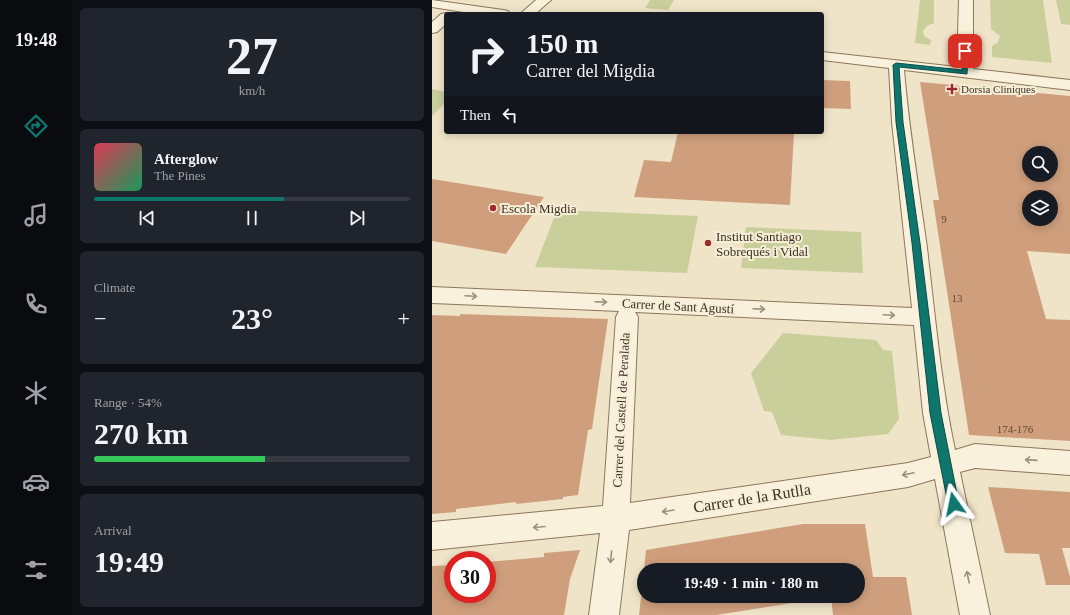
<!DOCTYPE html>
<html lang="en">
<head>
<meta charset="utf-8">
<style>
  :root { --surface:#171b24; --page:#20242c; --text:#f1f3f6; --muted:#9ea1a6; --line:#363941; --accent:#0f766e }
  body { margin:0; font-family:Georgia,serif; background:var(--page); color:var(--text); height:100vh; display:flex; flex-direction:column; font-size:15px; white-space:nowrap }
  * { box-sizing:border-box; margin:0 }
  p { font-size:13px; color:var(--muted) }
  .icon { flex:none; width:22px; height:22px; fill:none; stroke:currentColor; stroke-width:2; stroke-linecap:round; stroke-linejoin:round }
  .map { position:relative; flex:1; overflow:hidden }
  .sheet { display:flex; flex-direction:column; gap:8px; padding:8px; background:#0d0f14; width:360px }
  .sheet>* { flex:none }
  .banner { position:absolute; left:12px; top:12px; width:380px; height:122px; border-radius:4px; box-shadow:0 2px 10px #0003; background:#171b24; color:var(--text); overflow:hidden }
  .controls { position:absolute; left:590px; top:146px; display:grid; gap:8px }
  .controls a { display:grid; place-items:center; width:36px; height:36px; border-radius:50%; background:var(--surface); box-shadow:0 2px 10px #0003; font-size:20px }
  .speed { position:absolute; left:12px; top:551px; display:flex; gap:8px; font-size:20px; font-weight:700; text-align:center }
  .speed>* { display:grid; place-content:center; width:52px; height:52px; border-radius:50%; background:var(--surface); box-shadow:0 2px 10px #0003; line-height:1 }
  .speed .limit { border:6px solid #d22; background:#fff; color:#111 }
  .pin { position:absolute; display:grid; place-items:center; width:34px; height:34px; color:#fff; margin:-17px; border-radius:8px; box-shadow:0 2px 6px #0006 }
  .me { position:absolute; width:44px; margin:-22px; rotate:348deg; stroke-linejoin:round; filter:drop-shadow(0 0 3px #0008) }
  .turn { display:flex; align-items:center; gap:14px; height:84px; padding:0 16px; font-size:18px }
  .turn .icon { width:52px; height:52px; stroke-width:2.5 }
  .turn b { display:block; font-size:28px; line-height:34px }
  .then { display:flex; align-items:center; height:38px; padding:0 16px; background:#0003; gap:8px; font-size:15px }
  .big { font-size:30px; font-weight:700; line-height:1.1 }
  .sheet .tile { flex:1; display:flex; flex-direction:column; justify-content:center; gap:6px; min-width:0; padding:0 14px; border-radius:6px; background:var(--page) }
  .sheet .dial { align-items:center; gap:0 }
  .dial b { font-size:52px; line-height:1 }
  .song { display:flex; align-items:center; gap:12px }
  .cover { width:48px; height:48px; border-radius:6px; background:linear-gradient(135deg,hsl(350 70% 55%),hsl(150 70% 35%)) }
  .played { height:4px; border-radius:2px; background:linear-gradient(90deg,var(--accent) 60%,var(--line) 60%) }
  .keys { display:flex; justify-content:space-around; direction:ltr }
  .heat { display:flex; justify-content:space-between; align-items:center; font-size:22px; direction:ltr }
  .charge { height:6px; border-radius:3px; background:linear-gradient(90deg,#34c759 54%,var(--line) 0) }
  .trip { position:absolute; left:205px; top:563px; width:228px; height:40px; border-radius:20px; background:var(--surface); box-shadow:0 2px 10px #0003; font-weight:700; line-height:40px; text-align:center }
  main { display:flex; flex:1; min-height:0 }
  .tabs { display:flex; flex-direction:column; width:72px; justify-content:space-around; align-items:center; background:#090b0e; color:var(--muted) }
  .tabs .icon { width:28px; height:28px }
  .tabs .current { color:var(--accent) }
  .tabs b { font-size:18px; color:var(--text) }
  .map>svg:first-child { display:block }
</style>
</head>
<body>
<main>
<nav class="tabs">
<b>19:48</b>
<svg class="icon current" aria-label="directions" viewBox="0 0 24 24"><path d="M12 3l9 9-9 9-9-9zM9 14v-3h6M13 9l2 2-2 2"/></svg>
<svg class="icon" aria-label="music" viewBox="0 0 24 24"><path d="M9 18V5l10-2v13"/><circle cx="6" cy="18" r="3"/><circle cx="16" cy="16" r="3"/></svg>
<svg class="icon" aria-label="phone" viewBox="0 0 24 24"><path d="M5 4h4l2 5-3 2q2 4 5 5l2-3 5 2v4C11 20 4 13 5 4z"/></svg>
<svg class="icon" aria-label="climate" viewBox="0 0 24 24"><path d="M12 3v18M4 7l16 10M4 17L20 7"/></svg>
<svg class="icon" aria-label="car" viewBox="0 0 24 24"><path d="M5 17H2v-5l4-1 3-4h7l3 4 3 1v5h-3M9 17h6M6 11h13"/><circle cx="7" cy="17" r="2"/><circle cx="17" cy="17" r="2"/></svg>
<svg class="icon" aria-label="filters" viewBox="0 0 24 24"><path d="M4 7h16M4 17h16"/><circle cx="9" cy="7" r="2"/><circle cx="15" cy="17" r="2"/></svg>
</nav>
<section class="sheet">
<div class="tile dial"><b>27</b><p>km/h</p></div>
<div class="tile">
<div class="song"><i class="cover"></i><div><b>Afterglow</b><p>The Pines</p></div></div>
<div class="played"></div>
<div class="keys"><svg class="icon" aria-label="previous" viewBox="0 0 24 24"><path d="M18 5L8 12l10 7zM5 5v14"/></svg><svg class="icon" aria-label="pause" viewBox="0 0 24 24"><path d="M8 5v14M16 5v14"/></svg><svg class="icon" aria-label="next" viewBox="0 0 24 24"><path d="M6 5l10 7-10 7zM19 5v14"/></svg></div>
</div>
<div class="tile"><p>Climate</p>
<div class="heat"><a>−</a><b class="big">23°</b><a>+</a></div>
</div>
<div class="tile"><p>Range · 54%</p><b class="big">270 km</b><div class="charge"></div></div>
<div class="tile"><p>Arrival</p><b class="big">19:49</b></div>
</section>
<div class="map">
<svg width="638" height="615" viewBox="0 0 638 615">
  <rect width="100%" height="100%" fill="#f0e4c8"/>
  <g fill="#c9cf9b">
    <path d="M218 0H242L236 10 213 8Z"/>
    <path d="M488 0H502V23L495 26 491 31 492 36 499 40 498 45 483 43Z"/>
    <path d="M558 0H611L620 63 560 57V46L566 42 568 36 559 29Z"/>
    <path d="M624 0H638V25L629 24Z"/>
    <path d="M0 89 14 92V102L0 116Z"/>
    <path d="M125 210 266 216 255 273 103 267Z"/>
    <path d="M314 227 429 232 431 273 309 268Z"/>
    <path d="M351 333 444 340 451 350 460 351 467 419 456 434 399 440 349 435 340 412 332 411 319 373Z"/>
  </g>
  <g fill="#cf9f7d" fill-rule="evenodd">
    <path d="M390 80 418 81 419 109 390 108Z"/>
    <path d="M488 82 638 96V254L595 251 614 319 638 320V441L537 435 501 200H507ZM597 153H619V175H597ZM597 197H619V219H597Z"/>
    <path d="M246 132H362L358 205 202 197 212 160 239 162Z"/>
    <path d="M0 179 112 197 74 254 0 241Z"/>
    <path d="M28 314 176 319 160 429 156 430 146 495 131 497V499L84 504V502L24 509V512L0 514V315L28 316Z"/>
    <path d="M556 487 638 492V548H630L638 577V585H614L607 554 573 553Z"/>
    <path d="M371 524H433L441 577H474L480 615H401L399 597 284 615H207L212 571V596H426V570H212L214 550Z"/>
    <path d="M148 550 138 579 132 615H0V566L21 565V594H55V562L112 557V553Z"/>
  </g>
  <g fill="none" stroke-linecap="round" stroke-linejoin="round">
    <defs>
      <g id="minor">
        <path d="M0 0 71 10 76 11 78 14H44L0 7Z"/>
        <path d="M104 0H119L103 14H88Z"/>
        <path d="M527 0H541V69L638 80V90L472 70C477 130 487 189 495 248 503 315 509 384 523 450L543 444 638 451V475L543 468 528 472 558 615H528L503 479 476 487 197 530 187 615H157L168 533 0 550V522L171 506 184 317 187 311 0 303V287L480 308 460 122 457 68 390 60V52L525 67ZM203 312 482 325 491 413 499 457 476 463 198 503 206 317Z"/>
        <path d="M14 13 19 14H14V24L5 32 0 33V22L9 14Z"/>
      </g>
    </defs>
    <use href="#minor" stroke="#8d765c" stroke-width="2"/>
    <use href="#minor" fill="#faf1dc" fill-rule="evenodd"/>
  </g>
  <defs><path id="oneway-shaft" d="M-6 0H5M1.5-3L5.5 0L1.5 3" fill="none" stroke-width="1.6" stroke-linecap="round" stroke-linejoin="round"/></defs>
  <g stroke="#9c907e">
    <use href="#oneway-shaft" transform="translate(39 296) rotate(3)"/>
    <use href="#oneway-shaft" transform="translate(169 302) rotate(2)"/>
    <use href="#oneway-shaft" transform="translate(327 309) rotate(2)"/>
    <use href="#oneway-shaft" transform="translate(457 315) rotate(3)"/>
    <use href="#oneway-shaft" transform="translate(599 460) rotate(-176)"/>
    <use href="#oneway-shaft" transform="translate(476 474) rotate(168)"/>
    <use href="#oneway-shaft" transform="translate(236 511) rotate(171)"/>
    <use href="#oneway-shaft" transform="translate(107 527) rotate(175)"/>
    <use href="#oneway-shaft" transform="translate(179 557) rotate(96)"/>
    <use href="#oneway-shaft" transform="translate(536 577) rotate(-101)"/>
  </g>
  <path fill="#0f766e" stroke="#0a4d48" d="M531 50 536 51 535 74 467 67 471 122 488 243 509 413 527 504 526 508 522 510 517 508 516 504 498 413 480 243 464 122 461 65 464 63 530 70Z"/>
  <g fill="#9e2a2b" stroke="#f7eed8" stroke-width="1.5">
    <path d="M518 83h4v4h4v4h-4v4h-4v-4h-4v-4h4z"/>
    <circle cx="61" cy="208" r="4"/>
    <circle cx="276" cy="243" r="4"/>
  </g>
  <g text-anchor="middle" dominant-baseline="central" stroke-width="4" stroke-linejoin="round" paint-order="stroke">
    <g font-size="11" fill="#3d2e20" stroke="#f7eed8" text-anchor="start">
      <text x="529" y="89">Dorsia Cliniques</text>
    </g>
    <g font-size="11" fill="#624a37">
      <text x="512" y="219">9</text>
      <text x="525" y="298">13</text>
      <text x="583" y="429">174-176</text>
    </g>
    <g font-size="13" fill="#3d2e20" stroke="#f7eed8" text-anchor="start">
      <text x="69" y="208">Escola Migdia</text>
      <text x="284" y="236">Institut Santiago<tspan x="284" dy="15">Sobrequés i Vidal</tspan></text>
    </g>
    <g font-size="13" fill="#3d2e20" stroke="#f7eed8">
      <text transform="translate(246 306) rotate(3)">Carrer de Sant Agustí</text>
      <text transform="translate(189 410) rotate(-87)">Carrer del Castell de Peralada</text>
    </g>
    <g font-size="16" fill="#3d2e20" stroke="#f7eed8">
      <text transform="translate(320 498) rotate(-9)">Carrer de la Rutlla</text>
    </g>
  </g>
</svg>
<div class="controls">
<a><svg class="icon" aria-label="search" viewBox="0 0 24 24"><circle cx="10" cy="10" r="6"/><path d="M15 15l6 6"/></svg></a>
<a><svg class="icon" aria-label="layers" viewBox="0 0 24 24"><path d="M12 4l9 5-9 5-9-5zM3 14l9 5 9-5"/></svg></a>
</div>
<div class="speed"><div class="limit">30</div></div>
<div class="pin" style="left:533px;top:51px;background:#d93025"><svg class="icon" aria-label="arrive" viewBox="0 0 24 24"><path d="M6 21V4h12l-3 4 3 4H6"/></svg></div>
<svg class="me" style="left:522px;top:504px" viewBox="-20 -20 40 40"><path d="M0-17L14 15 0 8-14 15z" fill="#0f766e" stroke="#fff" stroke-width="4"/></svg>
<div class="trip">19:49 · 1 min · 180 m</div>
<div class="banner">
<div class="turn"><svg class="icon" aria-label="right" viewBox="0 0 24 24"><path d="M7 20v-9h11M14 6l5 5-5 5"/></svg><div><b>150 m</b>Carrer del Migdia</div></div>
<div class="then">Then<svg class="icon" aria-label="left" viewBox="0 0 24 24"><path d="M17 20v-9H6M10 6l-5 5 5 5"/></svg></div>
</div>
</div>
</main>
</body>
</html>
